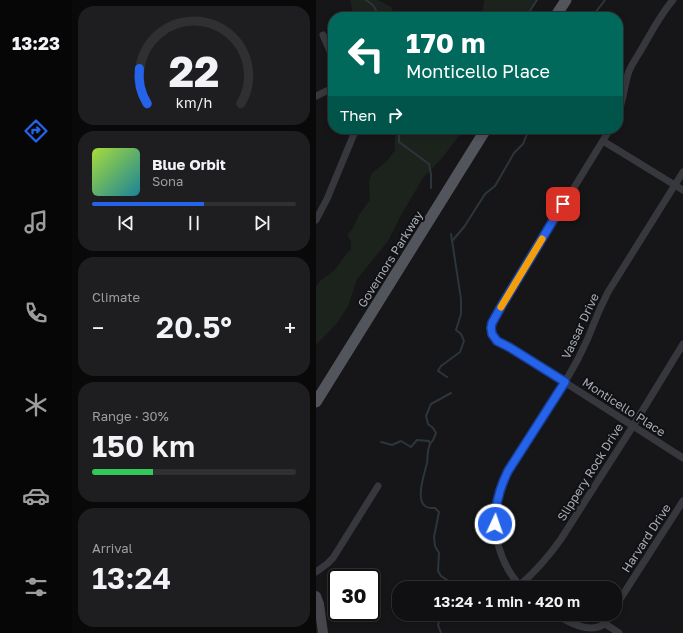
<!DOCTYPE html>
<html lang="en">
<head>
<meta charset="utf-8">
<style>
  :root { --surface:#101012; --page:#1e1e20; --text:#f1f3f6; --muted:#9c9d9f; --line:#303032; --accent:#2563eb }
  body { margin:0; font-family:"Golos Text",sans-serif; background:var(--page); color:var(--text); height:100vh; display:flex; flex-direction:column; font-size:15px; white-space:nowrap }
  * { box-sizing:border-box; margin:0 }
  p { font-size:13px; color:var(--muted) }
  .icon { flex:none; width:22px; height:22px; fill:none; stroke:currentColor; stroke-width:2; stroke-linecap:round; stroke-linejoin:round }
  .map { position:relative; flex:1; overflow:hidden }
  .drawer { display:flex; flex-direction:column; gap:6px; padding:6px; background:#09090a; width:244px }
  .drawer>* { flex:none }
  .top-card { position:absolute; left:12px; top:12px; width:295px; height:122px; border-radius:16px; box-shadow:0 2px 6px #0003,0 0 0 1px var(--line); background:#00695c; color:#fff; overflow:hidden }
  .speed { position:absolute; left:12px; top:569px; display:flex; gap:8px; font-size:20px; font-weight:700; text-align:center }
  .speed>* { display:grid; place-content:center; width:52px; height:52px; border-radius:50%; background:var(--surface); box-shadow:0 2px 6px #0003,0 0 0 1px var(--line); line-height:1 }
  .speed .limit { border:2px solid #111; border-radius:6px; background:#fff; color:#111 }
  .pin { position:absolute; display:grid; place-items:center; width:34px; height:34px; color:#fff; margin:-17px; border-radius:8px; box-shadow:0 2px 6px #0006 }
  .me { position:absolute; width:44px; margin:-22px; rotate:3deg; stroke-linejoin:round; filter:drop-shadow(0 0 3px #0008) }
  .turn { display:flex; align-items:center; gap:14px; height:84px; padding:0 12px; font-size:18px }
  .turn .icon { width:52px; height:52px; stroke-width:2.5 }
  .turn b { display:block; font-size:28px; line-height:34px }
  .then { display:flex; align-items:center; height:38px; padding:0 12px; background:#0003; gap:8px; font-size:15px }
  .big { font-size:30px; font-weight:600; line-height:1.1 }
  .drawer .tile { flex:1; display:flex; flex-direction:column; justify-content:center; gap:6px; min-width:0; padding:0 14px; border-radius:16px; background:var(--page) }
  .drawer .dial { align-items:center; gap:0 }
  .dial svg { height:104px; overflow:visible; fill:none; stroke:var(--line); stroke-width:7; stroke-linecap:round; text-anchor:middle }
  .dial text { fill:var(--text); stroke:none }
  .song { display:flex; align-items:center; gap:12px }
  .cover { width:48px; height:48px; border-radius:6px; background:linear-gradient(135deg,hsl(80 70% 55%),hsl(190 70% 35%)) }
  .played { height:4px; border-radius:2px; background:linear-gradient(90deg,var(--accent) 55%,var(--line) 55%) }
  .keys { display:flex; justify-content:space-around; direction:ltr }
  .heat { display:flex; justify-content:space-between; align-items:center; font-size:22px; direction:ltr }
  .charge { height:6px; border-radius:3px; background:linear-gradient(90deg,#34c759 30%,var(--line) 0) }
  .trip { position:absolute; left:76px; top:581px; width:230px; height:40px; border-radius:16px; background:var(--surface); box-shadow:0 2px 6px #0003,0 0 0 1px var(--line); font-weight:600; line-height:40px; text-align:center }
  main { display:flex; flex:1; min-height:0 }
  .tabs { display:flex; flex-direction:column; width:72px; justify-content:space-around; align-items:center; background:#060607; color:var(--muted) }
  .tabs .icon { width:28px; height:28px }
  .tabs .active { color:var(--accent) }
  .tabs b { font-size:18px; color:var(--text) }
  .map>svg:first-child { display:block }
</style>
</head>
<body>
<main>
<nav class="tabs">
<b>13:23</b>
<svg class="icon active" aria-label="directions" viewBox="0 0 24 24"><path d="M12 3l9 9-9 9-9-9zM9 14v-3h6M13 9l2 2-2 2"/></svg>
<svg class="icon" aria-label="music" viewBox="0 0 24 24"><path d="M9 18V5l10-2v13"/><circle cx="6" cy="18" r="3"/><circle cx="16" cy="16" r="3"/></svg>
<svg class="icon" aria-label="phone" viewBox="0 0 24 24"><path d="M5 4h4l2 5-3 2q2 4 5 5l2-3 5 2v4C11 20 4 13 5 4z"/></svg>
<svg class="icon" aria-label="climate" viewBox="0 0 24 24"><path d="M12 3v18M4 7l16 10M4 17L20 7"/></svg>
<svg class="icon" aria-label="car" viewBox="0 0 24 24"><path d="M5 17H2v-5l4-1 3-4h7l3 4 3 1v5h-3M9 17h6M6 11h13"/><circle cx="7" cy="17" r="2"/><circle cx="17" cy="17" r="2"/></svg>
<svg class="icon" aria-label="filters" viewBox="0 0 24 24"><path d="M4 7h16M4 17h16"/><circle cx="9" cy="7" r="2"/><circle cx="15" cy="17" r="2"/></svg>
</nav>
<section class="drawer">
<div class="tile dial"><svg viewBox="0 0 100 80">
<path d="M14 69A42 42 0 1 1 86 69"/>
<path d="M14 69A42 42 0 0 1 8 42" stroke="#2563eb"/>
<text x="50" y="56" font-size="32" font-weight="700">22</text>
<text x="50" y="72" font-size="11">km/h</text>
</svg></div>
<div class="tile">
<div class="song"><i class="cover"></i><div><b>Blue Orbit</b><p>Sona</p></div></div>
<div class="played"></div>
<div class="keys"><svg class="icon" aria-label="previous" viewBox="0 0 24 24"><path d="M18 5L8 12l10 7zM5 5v14"/></svg><svg class="icon" aria-label="pause" viewBox="0 0 24 24"><path d="M8 5v14M16 5v14"/></svg><svg class="icon" aria-label="next" viewBox="0 0 24 24"><path d="M6 5l10 7-10 7zM19 5v14"/></svg></div>
</div>
<div class="tile"><p>Climate</p>
<div class="heat"><a>−</a><b class="big">20.5°</b><a>+</a></div>
</div>
<div class="tile"><p>Range · 30%</p><b class="big">150 km</b><div class="charge"></div></div>
<div class="tile"><p>Arrival</p><b class="big">13:24</b></div>
</section>
<div class="map">
<svg width="367" height="633" viewBox="0 0 367 633">
  <rect width="100%" height="100%" fill="#161618"/>
  <g fill="#1c231d">
    <path d="M34 0H62L75 7 80 17H38Z"/>
    <path d="M168 0H221L209 17H166Z"/>
    <path d="M79 129H145L142 137 126 158 107 178 84 217 72 241 41 279 32 306 21 323 0 345V287L4 281 18 271 28 257 35 249V241L31 235 37 228 43 215 54 200 53 181 56 173 71 161 79 150Z"/>
  </g>
  <g fill="none" stroke-linecap="round" stroke-linejoin="round">
    <g stroke="#2c353c" stroke-width="2">
      <path d="M50 0C56 4 62 8 60 17"/>
      <path d="M210 17 221 0"/>
      <path d="M276 17 289 0"/>
      <path d="M83 129V142L113 164 115 174V188"/>
      <path d="M136 241 148 227 169 194 179 186 198 153 207 144 213 129"/>
      <path d="M131 377 122 371 125 366 144 352 148 341 145 334 140 330 145 314V299L135 234"/>
      <path d="M65 442 76 445 85 441 95 447 101 440 113 441 114 444C111 451 112 456 111 463 109 472 100 497 108 505 111 509 115 508 119 508L123 512 118 537 119 546 123 553 122 571 125 576 134 582V588"/>
      <path d="M114 444 117 440 120 433 117 428 112 424 110 416 115 404 135 393"/>
      <path d="M125 614 122 625 125 633"/>
    </g>
    <g stroke="#37383d" stroke-width="7">
      <path d="M7 35 17 58"/>
      <path d="M0 96 17 88"/>
      <path d="M302 113C308 100 308 85 313 71 316 64 321 57 325 50 335 33 344 15 357 0"/>
      <path d="M294 129 186 305C180 315 168 330 180 340 185 344 192 346 197 349L367 458"/>
      <path d="M287 141 367 190"/>
      <path d="M0 220 11 199 40 129"/>
      <path d="M0 572 11 564 17 558 62 486"/>
      <path d="M204 585C220 571 233 556 245 539L317 426 367 344"/>
      <path d="M206 588C184 565 175 532 181 501 183 490 187 481 192 471L249 382 262 359 272 338 283 311 292 292 367 172"/>
      <path d="M299 607 367 501"/>
      <path d="M240 614C253 623 273 633 287 625 290 622 292 618 295 614"/>
      <path d="M288 623 303 633"/>
    </g>
    <path stroke="#45474d" stroke-width="10" d="M0 596 3 604 7 633"/>
    <g stroke="#53555c" stroke-width="11">
      <path d="M239 17 250 0"/>
      <path d="M0 402 170 129"/>
    </g>
  </g>
  <g fill="none" stroke-linecap="round" stroke-linejoin="round">
    <defs>
      <path id="route" d="M179 524C179 505 183 489 192 471L249 382 193 347 181 341 176 334 175 328 176 323 186 305 247 204"/>
    </defs>
    <use href="#route" stroke="#184099" stroke-width="10"/>
    <use href="#route" stroke="#2563eb" stroke-width="7"/>
    <path stroke="#f59e0b" stroke-width="7" d="M185 307 226 239"/>
  </g>
  <g text-anchor="middle" dominant-baseline="central" stroke-width="4" stroke-linejoin="round" paint-order="stroke">
    <g font-size="12" fill="#a8adb8" stroke="#111113">
      <text transform="translate(74 259) rotate(-58)">Governors Parkway</text>
      <text transform="translate(264 326) rotate(-65)">Vassar Drive</text>
      <text transform="translate(308 407) rotate(33)">Monticello Place</text>
      <text transform="translate(274 472) rotate(-58)">Slippery Rock Drive</text>
      <text transform="translate(330 538) rotate(-57)">Harvard Drive</text>
    </g>
  </g>
</svg>
<div class="speed"><div class="limit">30</div></div>
<div class="pin" style="left:247px;top:204px;background:#d93025"><svg class="icon" aria-label="arrive" viewBox="0 0 24 24"><path d="M6 21V4h12l-3 4 3 4H6"/></svg></div>
<svg class="me" style="left:179px;top:524px" viewBox="-20 -20 40 40"><circle r="17" fill="#2563eb" stroke="#fff" stroke-width="3"/><path d="M0-11L8 9 0 5-8 9z" fill="#fff"/></svg>
<div class="trip">13:24 · 1 min · 420 m</div>
<div class="top-card">
<div class="turn"><svg class="icon" aria-label="left" viewBox="0 0 24 24"><path d="M17 20v-9H6M10 6l-5 5 5 5"/></svg><div><b>170 m</b>Monticello Place</div></div>
<div class="then">Then<svg class="icon" aria-label="right" viewBox="0 0 24 24"><path d="M7 20v-9h11M14 6l5 5-5 5"/></svg></div>
</div>
</div>
</main>
</body>
</html>
